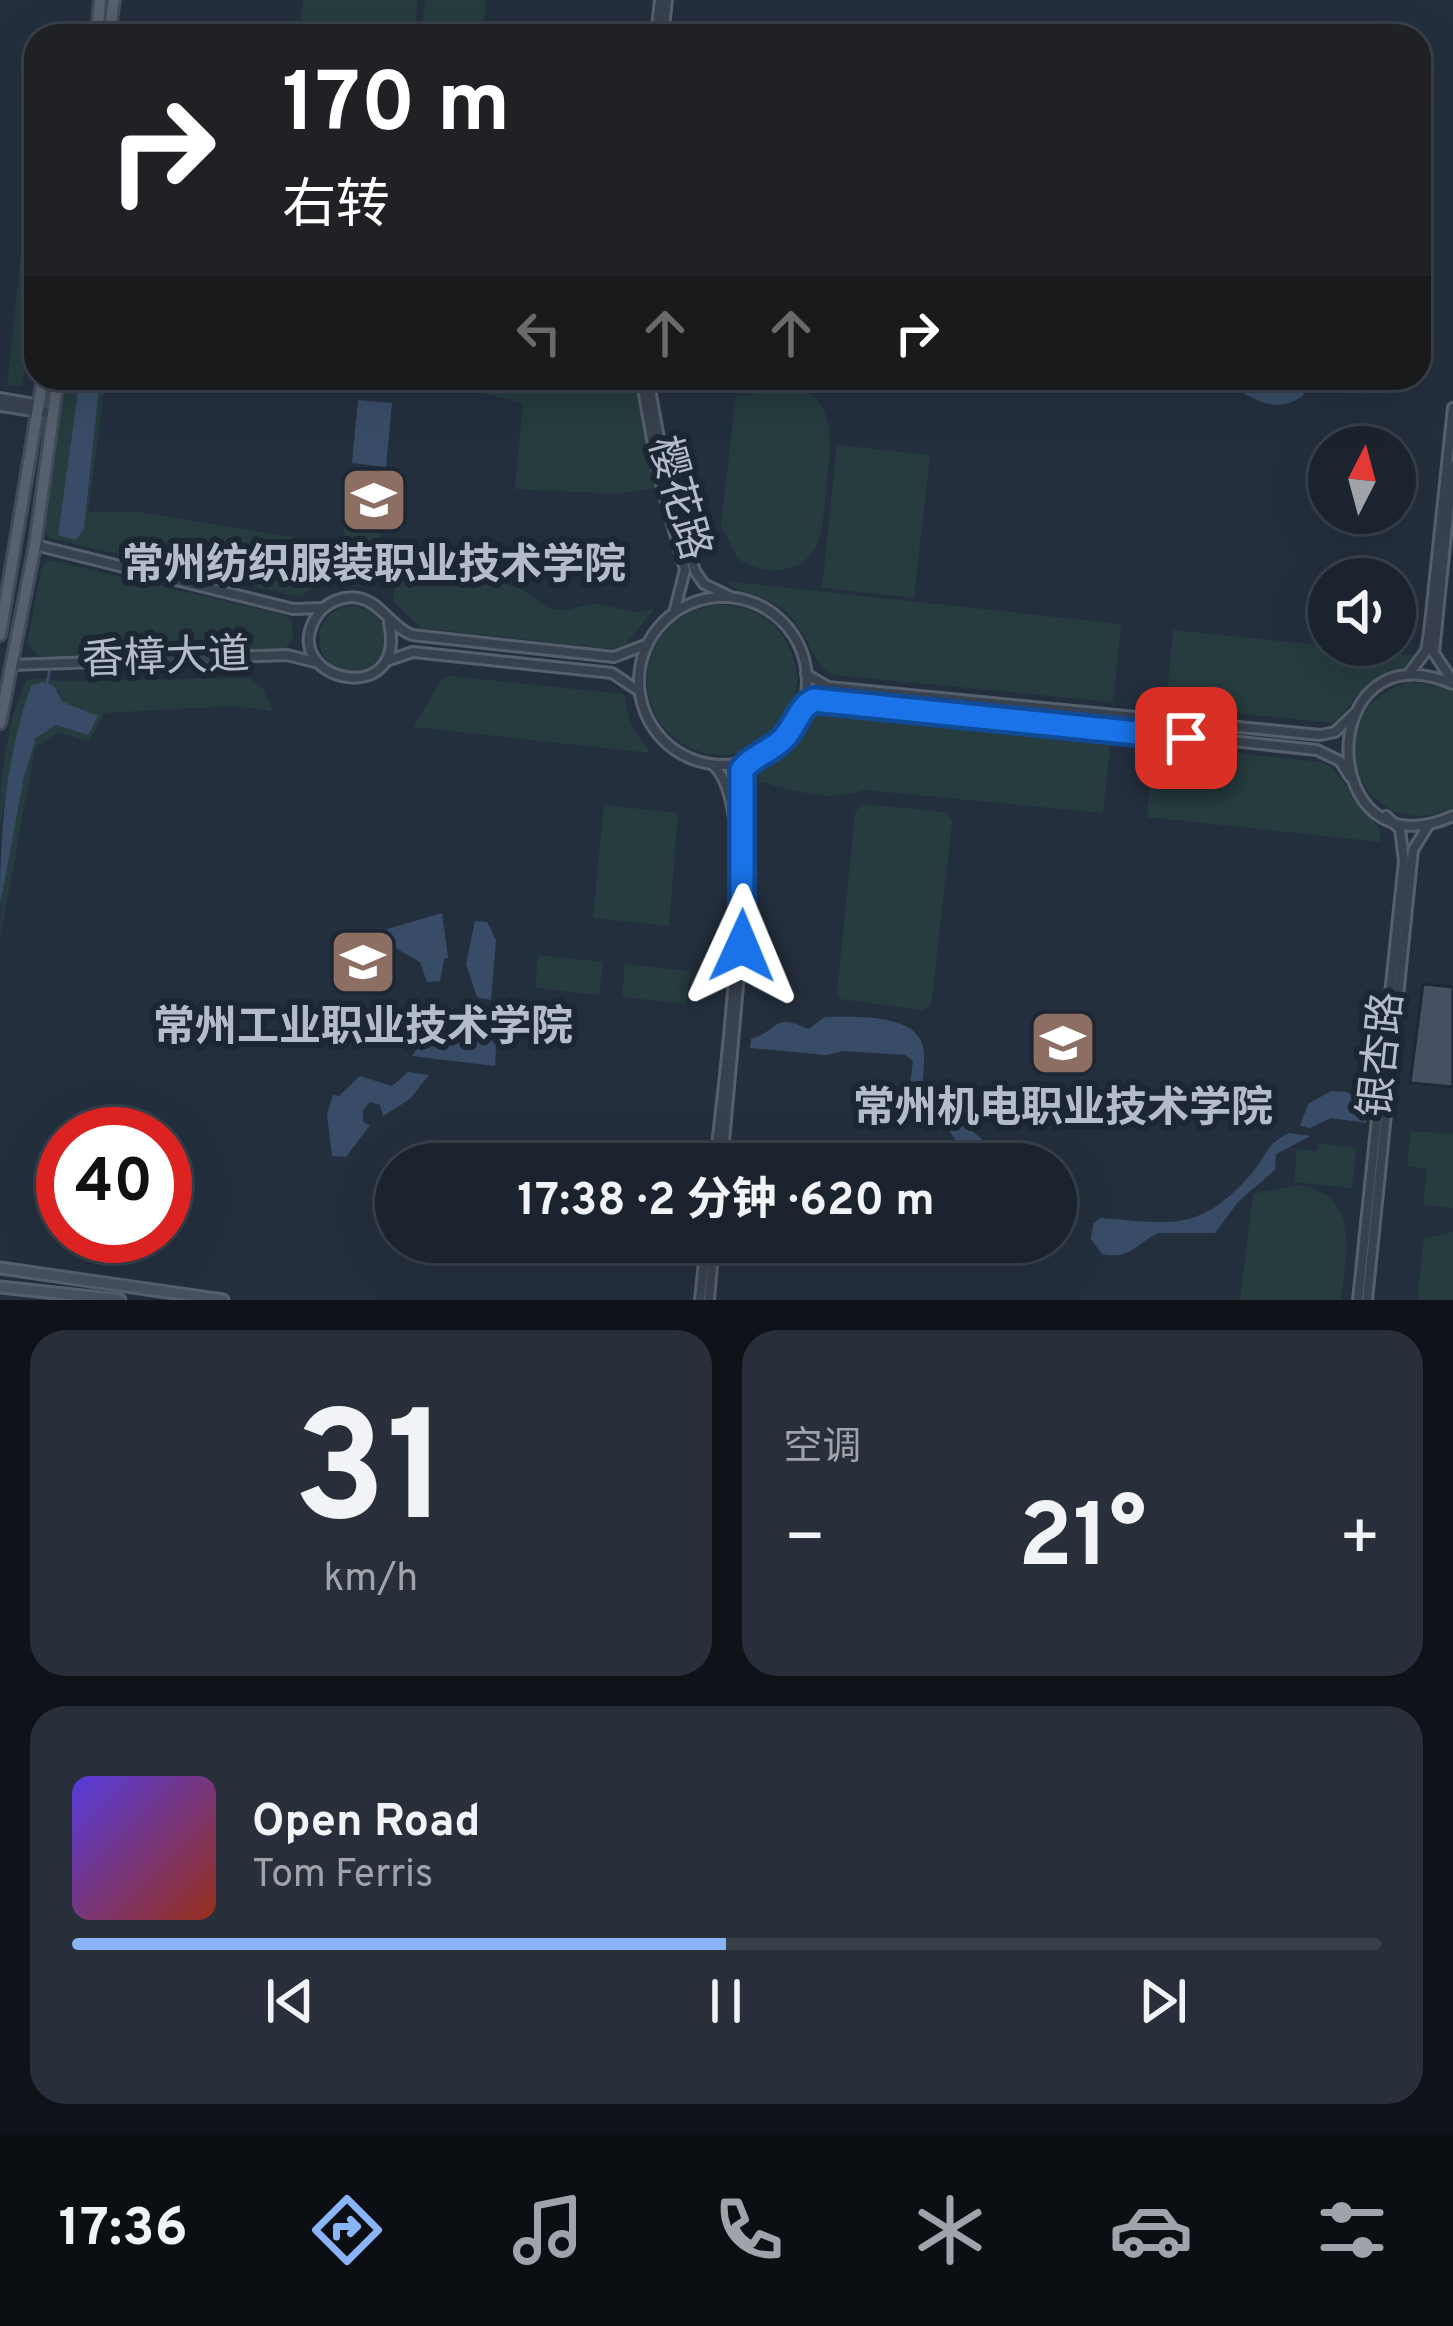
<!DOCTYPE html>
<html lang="zh">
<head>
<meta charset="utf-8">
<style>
  :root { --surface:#1b232e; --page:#282f3a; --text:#f1f3f6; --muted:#a0a4aa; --line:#39404a; --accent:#8ab4f8 }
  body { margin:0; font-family:Overpass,"Noto Sans SC",sans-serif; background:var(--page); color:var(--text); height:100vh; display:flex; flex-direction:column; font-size:45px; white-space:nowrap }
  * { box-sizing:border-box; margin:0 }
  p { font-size:39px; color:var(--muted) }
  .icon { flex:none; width:66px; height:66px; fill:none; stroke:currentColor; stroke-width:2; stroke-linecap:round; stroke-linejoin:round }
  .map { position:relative; height:1300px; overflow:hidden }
  .side { display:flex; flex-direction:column; gap:30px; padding:30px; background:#0f1319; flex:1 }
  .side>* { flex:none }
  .top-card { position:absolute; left:24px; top:24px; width:1407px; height:366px; border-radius:36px; box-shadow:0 12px 48px #0002,0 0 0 3px var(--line); background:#202124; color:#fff; overflow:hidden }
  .needle { width:78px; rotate:6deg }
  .controls { position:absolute; left:1308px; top:426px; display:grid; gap:24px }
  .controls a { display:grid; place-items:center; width:108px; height:108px; border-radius:50%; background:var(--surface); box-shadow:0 12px 48px #0002,0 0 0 3px var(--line); font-size:60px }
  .speed { position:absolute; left:36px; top:1107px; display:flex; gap:24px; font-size:60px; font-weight:700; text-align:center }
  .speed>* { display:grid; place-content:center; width:156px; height:156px; border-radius:50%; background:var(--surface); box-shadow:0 12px 48px #0002,0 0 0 3px var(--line); line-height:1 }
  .speed .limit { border:18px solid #d22; background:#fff; color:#111 }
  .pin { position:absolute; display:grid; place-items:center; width:102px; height:102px; color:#fff; margin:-51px; border-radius:24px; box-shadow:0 6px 18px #0006 }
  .me { position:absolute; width:132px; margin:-66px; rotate:1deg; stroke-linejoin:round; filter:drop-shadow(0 0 9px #0008) }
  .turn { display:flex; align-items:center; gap:42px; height:252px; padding:0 60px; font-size:54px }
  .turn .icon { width:156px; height:156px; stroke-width:2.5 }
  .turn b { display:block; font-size:84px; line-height:102px }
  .lanes { display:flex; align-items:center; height:114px; padding:0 60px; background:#0003; justify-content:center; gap:60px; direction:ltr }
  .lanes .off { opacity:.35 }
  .big { font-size:90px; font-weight:700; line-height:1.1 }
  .side .tile { flex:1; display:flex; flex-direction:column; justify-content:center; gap:18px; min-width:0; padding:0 42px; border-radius:36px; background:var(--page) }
  .side .dial { align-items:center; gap:0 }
  .dial b { font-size:156px; line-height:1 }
  .song { display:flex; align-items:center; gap:36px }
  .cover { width:144px; height:144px; border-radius:18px; background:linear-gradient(135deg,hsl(250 70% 55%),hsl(10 70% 35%)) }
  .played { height:12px; border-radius:6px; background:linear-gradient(90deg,var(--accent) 50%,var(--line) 50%) }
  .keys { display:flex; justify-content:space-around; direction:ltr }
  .heat { display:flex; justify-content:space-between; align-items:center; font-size:66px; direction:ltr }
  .side .tiles { flex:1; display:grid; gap:30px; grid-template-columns:1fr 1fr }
  .tile:last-child { grid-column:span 2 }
  .trip { position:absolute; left:375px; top:1143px; width:702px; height:120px; border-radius:60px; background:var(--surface); box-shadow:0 12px 48px #0002,0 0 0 3px var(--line); font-weight:700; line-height:120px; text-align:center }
  .menu { display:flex; height:192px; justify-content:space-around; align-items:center; background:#0b0e12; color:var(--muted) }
  .menu .icon { width:84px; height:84px }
  .menu .selected { color:var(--accent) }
  .menu b { font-size:54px; color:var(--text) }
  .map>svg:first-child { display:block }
</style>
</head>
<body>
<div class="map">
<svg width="1453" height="1300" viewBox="0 0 1453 1300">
  <rect width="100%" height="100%" fill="#242f3e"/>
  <g fill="#263c3f">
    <path d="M303 0H418L414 36H299Z"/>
    <path d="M425 0H486L482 36H421Z"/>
    <path d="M36 182V297L22 387 7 385 20 260Z"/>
    <path d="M66 378H106L88 512H138L324 542 321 582 300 597 50 538 43 529Z"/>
    <path d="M450 378H634L655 488 618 494 515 489 523 403 458 387Z"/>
    <path d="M774 386C842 385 831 443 826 490 824 505 824 522 820 536 810 575 764 578 737 558L721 525 736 395 748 396Z"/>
    <path d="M837 445 930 455 914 598 822 588Z"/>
    <path d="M346 506 382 510 376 574 340 570Z"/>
    <path d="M398 551 521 589 550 609 568 610 594 603 637 613 655 608 621 650 421 628 393 601Z"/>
    <path d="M48 560 285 615 292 620 293 638 285 649 276 651 39 656 27 645 42 567Z"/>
    <path d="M724 581 1121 624 1113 702 833 675C812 664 809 638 793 619 770 592 748 599 724 581Z"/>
    <circle cx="722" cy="680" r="75"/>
    <circle cx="352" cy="639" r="33"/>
    <path d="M1173 630 1414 655C1403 677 1376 677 1359 694 1348 704 1346 715 1333 723L1166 706Z"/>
    <path d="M451 676 624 694 631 726 651 753 413 727 441 680Z"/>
    <path d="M34 678 60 681 250 678 263 689 273 711 233 706 104 713 89 741 58 732 35 748 0 939C0 891 13 784 35 742 39 734 48 730 56 725L88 735 97 716 63 702 58 690 23 712 0 824C0 777 6 725 26 681Z"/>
    <path d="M1411 681 1453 690V807C1364 852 1303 713 1411 681Z"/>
    <path d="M817 711 1104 739 1110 748 1103 813 864 790C828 803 794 791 758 781L760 771 790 748Z"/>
    <path d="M1160 745 1321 762 1332 768 1379 828 1381 842 1147 817 1153 755Z"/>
    <path d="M861 804 947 812 952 822 931 1006 922 1010 840 999 837 993 855 813Z"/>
    <path d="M604 805 678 813 669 926 593 918Z"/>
    <path d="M538 955 603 962 599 995 535 988Z"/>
    <path d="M625 964 690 971 686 1004 622 997Z"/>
    <path d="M1411 1131 1453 1134V1208L1423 1205 1427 1169 1407 1166Z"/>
    <path d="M1319 1143 1356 1148 1352 1188 1294 1182 1297 1149 1317 1151Z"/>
    <path d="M1297 1185C1361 1193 1346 1254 1341 1300H1240L1253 1194Z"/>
    <path d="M1453 1232V1300H1417L1424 1238Z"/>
  </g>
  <g fill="#394c67">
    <path d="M80 378H100L84 529 76 540 58 535Z"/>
    <path d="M1221 378H1308L1303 396C1272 417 1248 396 1221 378Z"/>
    <path d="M358 400 392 403 386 467 352 463Z"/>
    <path d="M43 682 53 685 63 702 98 716 88 735 56 725 36 738 24 776 0 905C0 831 6 756 31 686Z"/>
    <path d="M442 913 448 958 444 959 440 981 427 982 420 962 390 945 387 929Z"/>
    <path d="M475 921 487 922 496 940 491 1000 477 997 466 964Z"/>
    <path d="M479 1008 487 1010 486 1034 496 1045 495 1066 412 1056 421 1044 466 1036Z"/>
    <path d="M825 1017C850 1017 911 1013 922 1043 927 1056 922 1085 920 1099L909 1094 913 1061 905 1055 843 1051 826 1055 750 1048 751 1039C783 1028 772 1013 808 1029Z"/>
    <path d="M408 1072 429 1075 410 1099 383 1116 380 1105 370 1102 363 1110V1122L370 1125 346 1157 332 1156 327 1114 333 1095 339 1096 360 1076 392 1086Z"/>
    <path d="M1331 1091 1347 1092 1368 1107 1366 1123 1331 1118 1310 1128 1300 1126 1308 1104Z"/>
    <path d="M941 1095 956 1098 964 1125 982 1139 985 1164H974L940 1119Z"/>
    <path d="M1289 1133 1311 1136 1276 1154 1275 1170 1238 1202 1215 1233H1158C1135 1245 1129 1260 1102 1254L1091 1239 1093 1224 1100 1218C1171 1223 1199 1234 1252 1173 1267 1155 1267 1143 1289 1133Z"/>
  </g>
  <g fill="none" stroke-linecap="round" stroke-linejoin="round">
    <path stroke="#394c67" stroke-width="3" d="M47 684 50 668"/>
  </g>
  <path fill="#455162" stroke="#1f2835" stroke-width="3" d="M1423 984 1453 987V1087L1410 1083Z"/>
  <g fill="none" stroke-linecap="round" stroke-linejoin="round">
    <defs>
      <g id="tertiary">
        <path d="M656 36 660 0"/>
        <path d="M663 36 667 0"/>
        <path d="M641 378 658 473 685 570 675 609"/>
        <path d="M648 378 665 471 695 571 704 584 729 596"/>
        <path d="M0 398 39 405"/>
        <path d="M0 406 54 414"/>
        <path d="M35 545 293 609 322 608"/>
        <circle cx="723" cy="681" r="84"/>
        <path d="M389 623C409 712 273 680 318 614 327 602 344 595 359 598 382 603 391 627 412 635L614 657 645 645"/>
        <path d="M386 661 413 652 612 673 639 691"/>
        <path d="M12 665 287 655 315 662"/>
        <path d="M806 674 828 687 1320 735 1335 732 1355 713"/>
        <path d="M1408 675 1426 651 1429 633 1453 408"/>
        <path d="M1452 680 1434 653 1453 466"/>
        <path d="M1453 684C1312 624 1315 878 1453 816"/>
        <path d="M803 705 829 699 1317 750 1340 761 1350 777"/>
        <path d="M713 765C764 809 722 1092 715 1164"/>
        <path d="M722 1164 744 919 739 781 748 761"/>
        <path d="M700 1300 706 1242"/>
        <path d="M709 1300 714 1242"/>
        <path d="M1358 1300 1404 861 1400 829 1386 816"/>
        <path d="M1367 1300 1413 850 1429 824"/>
      </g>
      <g id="secondary">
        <path d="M0 1268 223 1300"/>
        <path d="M0 1287 120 1300"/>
      </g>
      <g id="primary">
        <path d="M97 36 100 0"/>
        <path d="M109 36 114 0"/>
        <path d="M0 635 43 378"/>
        <path d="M0 723 35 545 58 378"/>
      </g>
    </defs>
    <use href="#tertiary" stroke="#565f6c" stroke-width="14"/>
    <use href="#secondary" stroke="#565f6c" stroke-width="15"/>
    <use href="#primary" stroke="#414a57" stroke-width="16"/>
    <use href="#tertiary" stroke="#38414e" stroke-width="8"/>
    <use href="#secondary" stroke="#465061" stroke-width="9"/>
    <use href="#primary" stroke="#56606e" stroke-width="10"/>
  </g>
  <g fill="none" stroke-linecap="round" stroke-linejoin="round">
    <defs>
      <path id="route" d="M742 946V770C752 756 770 752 783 739 796 726 798 708 814 700L1186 738"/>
    </defs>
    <use href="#route" stroke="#114b97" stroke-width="30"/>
    <use href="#route" stroke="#1a73e8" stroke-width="21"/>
  </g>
  <defs>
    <symbol id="university-square" viewBox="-11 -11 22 22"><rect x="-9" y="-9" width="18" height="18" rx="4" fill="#8d6e63" stroke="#1d2633"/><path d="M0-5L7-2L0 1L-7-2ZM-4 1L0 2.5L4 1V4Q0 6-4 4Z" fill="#fff"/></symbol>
  </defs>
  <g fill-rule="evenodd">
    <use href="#university-square" x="336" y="462" width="76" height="76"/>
    <use href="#university-square" x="325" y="924" width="76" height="76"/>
    <use href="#university-square" x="1025" y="1005" width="76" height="76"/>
  </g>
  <g text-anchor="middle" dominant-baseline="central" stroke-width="12" stroke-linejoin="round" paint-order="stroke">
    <g font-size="42" fill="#b4bcc9" stroke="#1d2633">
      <text transform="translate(677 499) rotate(74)">樱花路</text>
      <text transform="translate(166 660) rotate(-2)">香樟大道</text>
      <text transform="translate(1384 1055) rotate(-84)">银杏路</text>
    </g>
    <g font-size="42" font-weight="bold" fill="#b4bcc9" stroke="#1d2633">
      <text x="374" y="567">常州纺织服装职业技术学院</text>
      <text x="363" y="1029">常州工业职业技术学院</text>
      <text x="1063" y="1110">常州机电职业技术学院</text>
    </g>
  </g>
</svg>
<div class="controls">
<a><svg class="needle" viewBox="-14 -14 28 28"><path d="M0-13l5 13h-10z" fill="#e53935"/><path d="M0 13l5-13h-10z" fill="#a0a4aa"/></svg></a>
<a><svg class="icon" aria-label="sound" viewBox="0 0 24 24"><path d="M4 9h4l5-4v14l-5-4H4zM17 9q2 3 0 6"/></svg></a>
</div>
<div class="speed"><div class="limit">40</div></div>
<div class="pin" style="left:1186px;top:738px;background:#d93025"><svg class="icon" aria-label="arrive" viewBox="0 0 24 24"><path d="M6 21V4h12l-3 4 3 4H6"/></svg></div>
<svg class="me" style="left:742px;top:946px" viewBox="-20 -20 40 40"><path d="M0-17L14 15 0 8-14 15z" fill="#1a73e8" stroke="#fff" stroke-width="4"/></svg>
<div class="trip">17:38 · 2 分钟 · 620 m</div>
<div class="top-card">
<div class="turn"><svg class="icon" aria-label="right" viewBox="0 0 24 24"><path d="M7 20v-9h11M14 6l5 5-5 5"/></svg><div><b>170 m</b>右转</div></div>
<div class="lanes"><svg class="icon off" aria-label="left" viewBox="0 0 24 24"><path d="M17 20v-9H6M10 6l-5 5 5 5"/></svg><svg class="icon off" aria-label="ahead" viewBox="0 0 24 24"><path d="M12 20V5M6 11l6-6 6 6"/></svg><svg class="icon off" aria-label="ahead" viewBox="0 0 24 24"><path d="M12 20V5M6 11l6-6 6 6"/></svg><svg class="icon" aria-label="right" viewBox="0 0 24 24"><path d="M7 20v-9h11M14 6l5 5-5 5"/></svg></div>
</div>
</div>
<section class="side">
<div class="tiles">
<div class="tile dial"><b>31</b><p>km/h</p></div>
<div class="tile"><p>空调</p>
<div class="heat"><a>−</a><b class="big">21°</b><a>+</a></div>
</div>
<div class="tile">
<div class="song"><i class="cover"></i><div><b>Open Road</b><p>Tom Ferris</p></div></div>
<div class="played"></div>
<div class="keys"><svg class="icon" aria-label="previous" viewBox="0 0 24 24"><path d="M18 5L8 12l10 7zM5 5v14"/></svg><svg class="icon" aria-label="pause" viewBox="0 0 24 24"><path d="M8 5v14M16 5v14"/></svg><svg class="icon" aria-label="next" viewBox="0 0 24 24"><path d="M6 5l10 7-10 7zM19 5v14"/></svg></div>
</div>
</div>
</section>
<nav class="menu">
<b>17:36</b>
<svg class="icon selected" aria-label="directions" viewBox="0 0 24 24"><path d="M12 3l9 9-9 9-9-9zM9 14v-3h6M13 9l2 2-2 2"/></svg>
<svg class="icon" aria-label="music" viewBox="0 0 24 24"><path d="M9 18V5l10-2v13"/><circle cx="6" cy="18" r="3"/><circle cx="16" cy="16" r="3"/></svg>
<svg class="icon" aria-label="phone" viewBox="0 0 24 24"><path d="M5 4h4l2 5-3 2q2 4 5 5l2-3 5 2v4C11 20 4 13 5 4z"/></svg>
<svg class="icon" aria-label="climate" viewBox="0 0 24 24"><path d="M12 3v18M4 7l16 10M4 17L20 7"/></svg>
<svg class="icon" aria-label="car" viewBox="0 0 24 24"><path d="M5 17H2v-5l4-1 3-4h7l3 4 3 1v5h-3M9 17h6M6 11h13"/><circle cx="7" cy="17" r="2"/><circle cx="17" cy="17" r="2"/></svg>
<svg class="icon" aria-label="filters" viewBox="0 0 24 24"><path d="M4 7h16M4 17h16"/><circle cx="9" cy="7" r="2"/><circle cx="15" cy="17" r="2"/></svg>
</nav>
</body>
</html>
